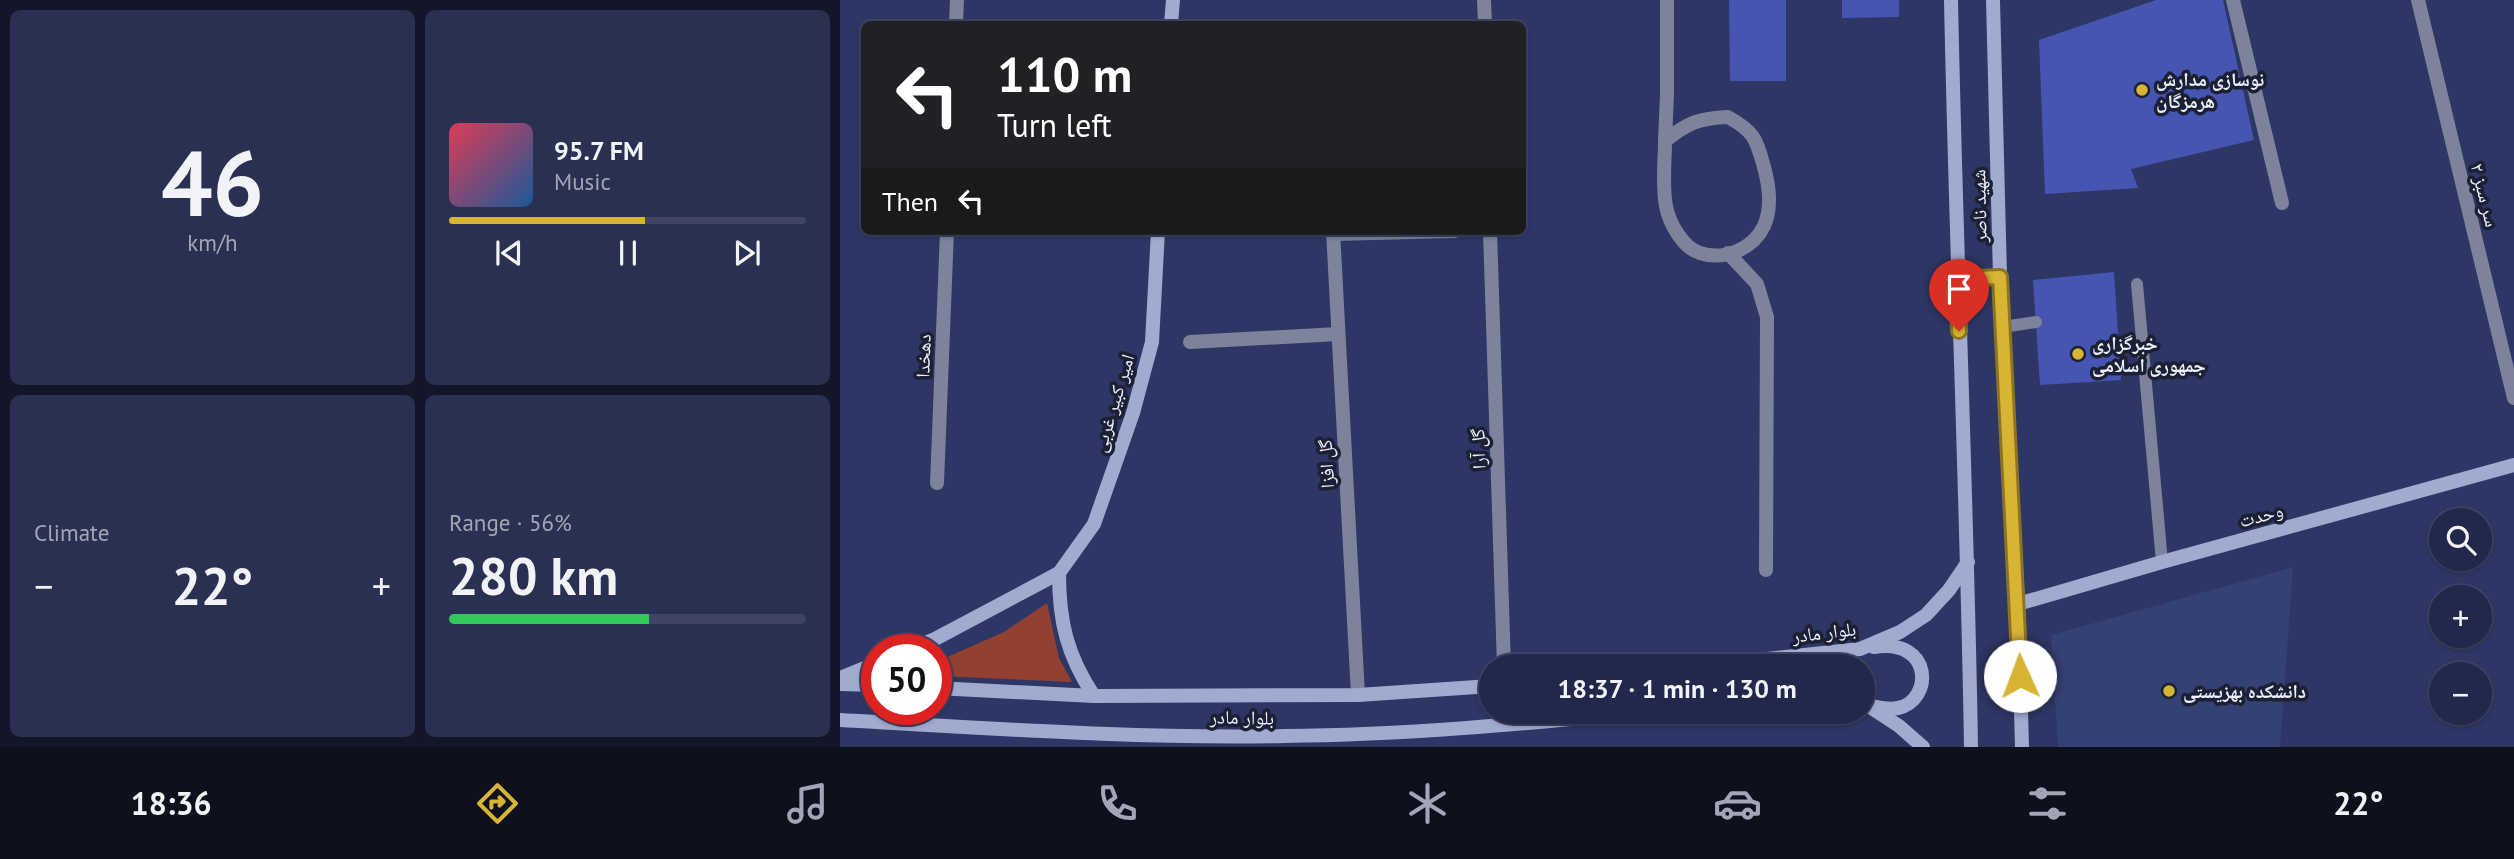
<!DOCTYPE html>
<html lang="en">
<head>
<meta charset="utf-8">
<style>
  :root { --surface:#22284b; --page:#2a3052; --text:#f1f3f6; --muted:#a2a6b5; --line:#3f4463; --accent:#d7b434 }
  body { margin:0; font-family:"PT Sans","Noto Naskh Arabic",sans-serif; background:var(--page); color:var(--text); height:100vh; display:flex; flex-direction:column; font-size:26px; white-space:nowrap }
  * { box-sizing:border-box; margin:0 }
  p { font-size:23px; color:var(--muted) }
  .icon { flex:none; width:38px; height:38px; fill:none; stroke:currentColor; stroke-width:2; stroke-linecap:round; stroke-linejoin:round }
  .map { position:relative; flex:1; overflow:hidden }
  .side { display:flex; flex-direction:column; gap:10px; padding:10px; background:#131629; width:840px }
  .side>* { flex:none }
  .guide { position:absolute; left:21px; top:21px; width:665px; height:214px; border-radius:10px; box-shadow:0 2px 5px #0004,0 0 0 2px var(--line); background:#202124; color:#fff; overflow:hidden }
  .controls { position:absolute; left:1589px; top:508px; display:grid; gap:14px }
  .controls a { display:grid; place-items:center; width:63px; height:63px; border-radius:50%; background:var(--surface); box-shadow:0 2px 5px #0004,0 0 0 2px var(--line); font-size:35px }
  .speed { position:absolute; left:21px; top:634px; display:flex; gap:14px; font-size:35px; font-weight:700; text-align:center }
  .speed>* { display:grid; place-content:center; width:91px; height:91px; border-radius:50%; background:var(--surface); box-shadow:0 2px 5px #0004,0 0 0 2px var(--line); line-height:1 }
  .speed .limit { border:10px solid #d22; background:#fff; color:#111 }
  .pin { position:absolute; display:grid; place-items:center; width:60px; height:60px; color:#fff; margin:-72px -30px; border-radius:50% 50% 50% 0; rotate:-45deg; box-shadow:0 0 7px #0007 }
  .pin .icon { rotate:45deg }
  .me { position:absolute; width:77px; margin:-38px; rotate:358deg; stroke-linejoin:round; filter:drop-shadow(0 0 5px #0008) }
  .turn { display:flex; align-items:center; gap:24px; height:147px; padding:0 21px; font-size:32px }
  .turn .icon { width:91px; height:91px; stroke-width:2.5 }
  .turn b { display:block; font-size:49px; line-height:60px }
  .then { display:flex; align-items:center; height:66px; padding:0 21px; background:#0003; gap:14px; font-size:26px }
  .big { font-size:52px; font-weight:700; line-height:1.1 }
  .side .widget { flex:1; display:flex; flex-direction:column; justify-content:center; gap:10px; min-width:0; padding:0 24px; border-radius:10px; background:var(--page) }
  .side .dial { align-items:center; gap:0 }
  .dial b { font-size:91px; line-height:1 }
  .song { display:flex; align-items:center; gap:21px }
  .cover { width:84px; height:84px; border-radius:10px; background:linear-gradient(135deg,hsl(350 70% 55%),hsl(210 70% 35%)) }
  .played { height:7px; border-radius:4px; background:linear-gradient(90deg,var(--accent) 55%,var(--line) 55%) }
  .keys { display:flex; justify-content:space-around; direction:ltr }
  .heat { display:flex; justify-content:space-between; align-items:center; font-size:38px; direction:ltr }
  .charge { height:10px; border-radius:5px; background:linear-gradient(90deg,#34c759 56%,var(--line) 0) }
  .side .tiles { flex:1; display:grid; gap:10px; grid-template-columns:repeat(2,1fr) }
  .trip { position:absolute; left:639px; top:654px; width:396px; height:70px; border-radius:35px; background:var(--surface); box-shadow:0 2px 5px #0004,0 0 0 2px var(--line); font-weight:700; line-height:70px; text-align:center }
  .tab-bar { display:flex; height:112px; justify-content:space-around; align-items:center; background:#0e101e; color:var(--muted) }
  .tab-bar .icon { width:49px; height:49px }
  .tab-bar .current { color:var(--accent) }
  .tab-bar b { font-size:32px; color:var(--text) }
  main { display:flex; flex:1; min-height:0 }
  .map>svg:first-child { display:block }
</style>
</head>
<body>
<main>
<section class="side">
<div class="tiles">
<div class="widget dial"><b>46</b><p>km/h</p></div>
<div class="widget">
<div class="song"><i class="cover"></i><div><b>95.7 FM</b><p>Music</p></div></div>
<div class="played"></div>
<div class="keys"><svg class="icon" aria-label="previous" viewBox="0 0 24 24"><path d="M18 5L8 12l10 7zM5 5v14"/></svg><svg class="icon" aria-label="pause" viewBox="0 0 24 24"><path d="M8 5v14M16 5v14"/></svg><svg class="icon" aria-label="next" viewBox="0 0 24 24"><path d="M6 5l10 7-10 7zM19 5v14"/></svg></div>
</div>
<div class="widget"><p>Climate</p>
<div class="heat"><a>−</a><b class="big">22°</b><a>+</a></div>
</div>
<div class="widget"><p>Range · 56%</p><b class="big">280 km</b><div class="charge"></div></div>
</div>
</section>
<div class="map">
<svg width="1674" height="747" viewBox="0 0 1674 747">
  <rect width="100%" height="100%" fill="#2d3664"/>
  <path fill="#354073" d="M1453 567 1440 747H1218L1211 635Z"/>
  <path fill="#924031" d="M207 603 219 658 232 682 96 676V662L164 632Z"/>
  <g fill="#4655b2">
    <path d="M889 0H946V81H890Z"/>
    <path d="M1002 0H1059V17L1002 18Z"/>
    <path d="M1316 0H1383L1414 140 1291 169 1298 188 1205 194 1199 40Z"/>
    <path d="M1274 272 1281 380 1200 385 1193 280Z"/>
  </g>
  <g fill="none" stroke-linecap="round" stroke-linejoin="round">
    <g stroke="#7c839a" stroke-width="12">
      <path d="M1297 284 1322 562"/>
      <path d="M1163 327 1196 322"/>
    </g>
    <g stroke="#7c839a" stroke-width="14">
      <path d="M644 0 645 24"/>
      <path d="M1393 0 1442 203"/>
      <path d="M1578 0 1674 398"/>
      <path d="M116 24 117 0"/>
      <path d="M888 117C915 132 916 139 924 167 929 185 932 208 924 226 913 249 884 261 860 253 843 248 829 223 826 206 822 186 825 162 825 141 847 123 859 118 888 117Z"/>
      <path d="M825 141 827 94V0"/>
      <path d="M493 231 518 695"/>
      <path d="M650 231 664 667"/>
      <path d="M493 234 615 231"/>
      <path d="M888 253 917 284 927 317 926 570"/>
      <path d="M350 342 498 334"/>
      <path d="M97 483 107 231"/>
    </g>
    <g stroke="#a1abd0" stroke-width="14">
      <path d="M1111 0C1116 249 1127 498 1131 747"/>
      <path d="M1153 0 1160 277 1178 604 1182 747"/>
      <path d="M331 24 333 0"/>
      <path d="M1117 279 1160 277"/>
      <path d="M219 573C219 622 227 655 254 696"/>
      <path d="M1178 604 1322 562 1674 465"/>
      <path d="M70 649 95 639 219 573 254 524 293 413 312 342 318 231"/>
      <path d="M853 667 1020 649 1060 632 1086 615 1109 590 1128 562"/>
      <path d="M0 678 37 663"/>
      <path d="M0 684 37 685"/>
      <path d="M96 688 254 696 518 695 651 686"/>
      <path d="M1025 704C1036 707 1047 710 1058 708 1093 701 1094 638 1034 647"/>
      <path d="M1033 709 1059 726 1083 747"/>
      <path d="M0 720C148 728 296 739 444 736 564 735 683 724 803 712"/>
    </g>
  </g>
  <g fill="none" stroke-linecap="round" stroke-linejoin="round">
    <defs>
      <path id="route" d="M1119 331 1117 279 1160 277 1180 676"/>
    </defs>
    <use href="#route" stroke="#8c7522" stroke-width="18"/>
    <use href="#route" stroke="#d7b434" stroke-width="12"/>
  </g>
  <g fill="#d7b434" stroke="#1b2035" stroke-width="2.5">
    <circle cx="1302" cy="90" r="7"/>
    <circle cx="1238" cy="354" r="7"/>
    <circle cx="1329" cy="691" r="7"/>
  </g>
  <g text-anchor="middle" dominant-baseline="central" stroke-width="7" stroke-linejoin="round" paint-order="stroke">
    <g font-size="19" font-weight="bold" fill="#eceffb" stroke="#1b2035" text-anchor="start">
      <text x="1316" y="79">نوسازی مدارش<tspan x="1316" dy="22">هرمزگان</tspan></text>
      <text x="1252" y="343">خبرگزاری<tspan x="1252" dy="22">جمهوری اسلامی</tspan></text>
      <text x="1343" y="691">دانشکده بهزیستی</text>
    </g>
    <g font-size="19" fill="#eceffb" stroke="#1b2035">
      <text transform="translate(1645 195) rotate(76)">سر سبز ۲</text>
      <text transform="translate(1139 206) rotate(-91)">شهید ناصر</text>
      <text transform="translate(83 356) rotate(-88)">دهخدا</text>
      <text transform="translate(273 403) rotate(-73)">امیر کبیر غربی</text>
      <text transform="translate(638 449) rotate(-92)">گل آرا</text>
      <text transform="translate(486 464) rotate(-93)">گل افزا</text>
      <text transform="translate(1421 515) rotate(-15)">وحدت</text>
      <text transform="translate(984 632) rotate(-7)">بلوار مادر</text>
      <text transform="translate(402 717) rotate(1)">بلوار مادر</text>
    </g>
  </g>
</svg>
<div class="controls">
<a><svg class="icon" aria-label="search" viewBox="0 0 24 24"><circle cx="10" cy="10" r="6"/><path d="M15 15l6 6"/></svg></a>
<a>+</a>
<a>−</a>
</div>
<div class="speed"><div class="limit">50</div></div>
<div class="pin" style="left:1119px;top:331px;background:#d93025"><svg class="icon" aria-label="arrive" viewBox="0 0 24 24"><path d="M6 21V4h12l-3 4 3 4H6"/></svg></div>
<svg class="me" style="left:1180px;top:676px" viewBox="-20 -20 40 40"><circle r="19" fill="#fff"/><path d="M0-13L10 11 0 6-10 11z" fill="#d7b434"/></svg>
<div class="trip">18:37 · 1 min · 130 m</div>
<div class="guide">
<div class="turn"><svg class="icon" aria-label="left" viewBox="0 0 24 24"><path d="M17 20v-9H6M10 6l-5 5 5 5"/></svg><div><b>110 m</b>Turn left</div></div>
<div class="then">Then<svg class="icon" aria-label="left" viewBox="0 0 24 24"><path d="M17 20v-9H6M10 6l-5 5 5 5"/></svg></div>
</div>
</div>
</main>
<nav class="tab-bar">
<b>18:36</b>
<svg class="icon current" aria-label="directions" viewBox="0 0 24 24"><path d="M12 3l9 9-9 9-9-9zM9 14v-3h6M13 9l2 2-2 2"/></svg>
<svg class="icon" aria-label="music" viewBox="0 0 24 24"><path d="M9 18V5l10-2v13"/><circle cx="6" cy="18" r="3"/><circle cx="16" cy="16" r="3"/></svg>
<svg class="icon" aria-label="phone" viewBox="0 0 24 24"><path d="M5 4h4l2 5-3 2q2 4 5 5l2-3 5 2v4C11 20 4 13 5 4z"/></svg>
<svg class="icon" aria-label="climate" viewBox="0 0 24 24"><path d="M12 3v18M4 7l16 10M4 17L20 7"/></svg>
<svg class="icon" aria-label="car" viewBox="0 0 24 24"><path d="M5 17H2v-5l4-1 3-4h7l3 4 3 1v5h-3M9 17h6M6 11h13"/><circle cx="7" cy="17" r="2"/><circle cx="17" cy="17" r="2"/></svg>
<svg class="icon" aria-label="filters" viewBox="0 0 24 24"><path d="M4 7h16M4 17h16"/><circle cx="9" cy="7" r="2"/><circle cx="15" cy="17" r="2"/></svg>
<b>22°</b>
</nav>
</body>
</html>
